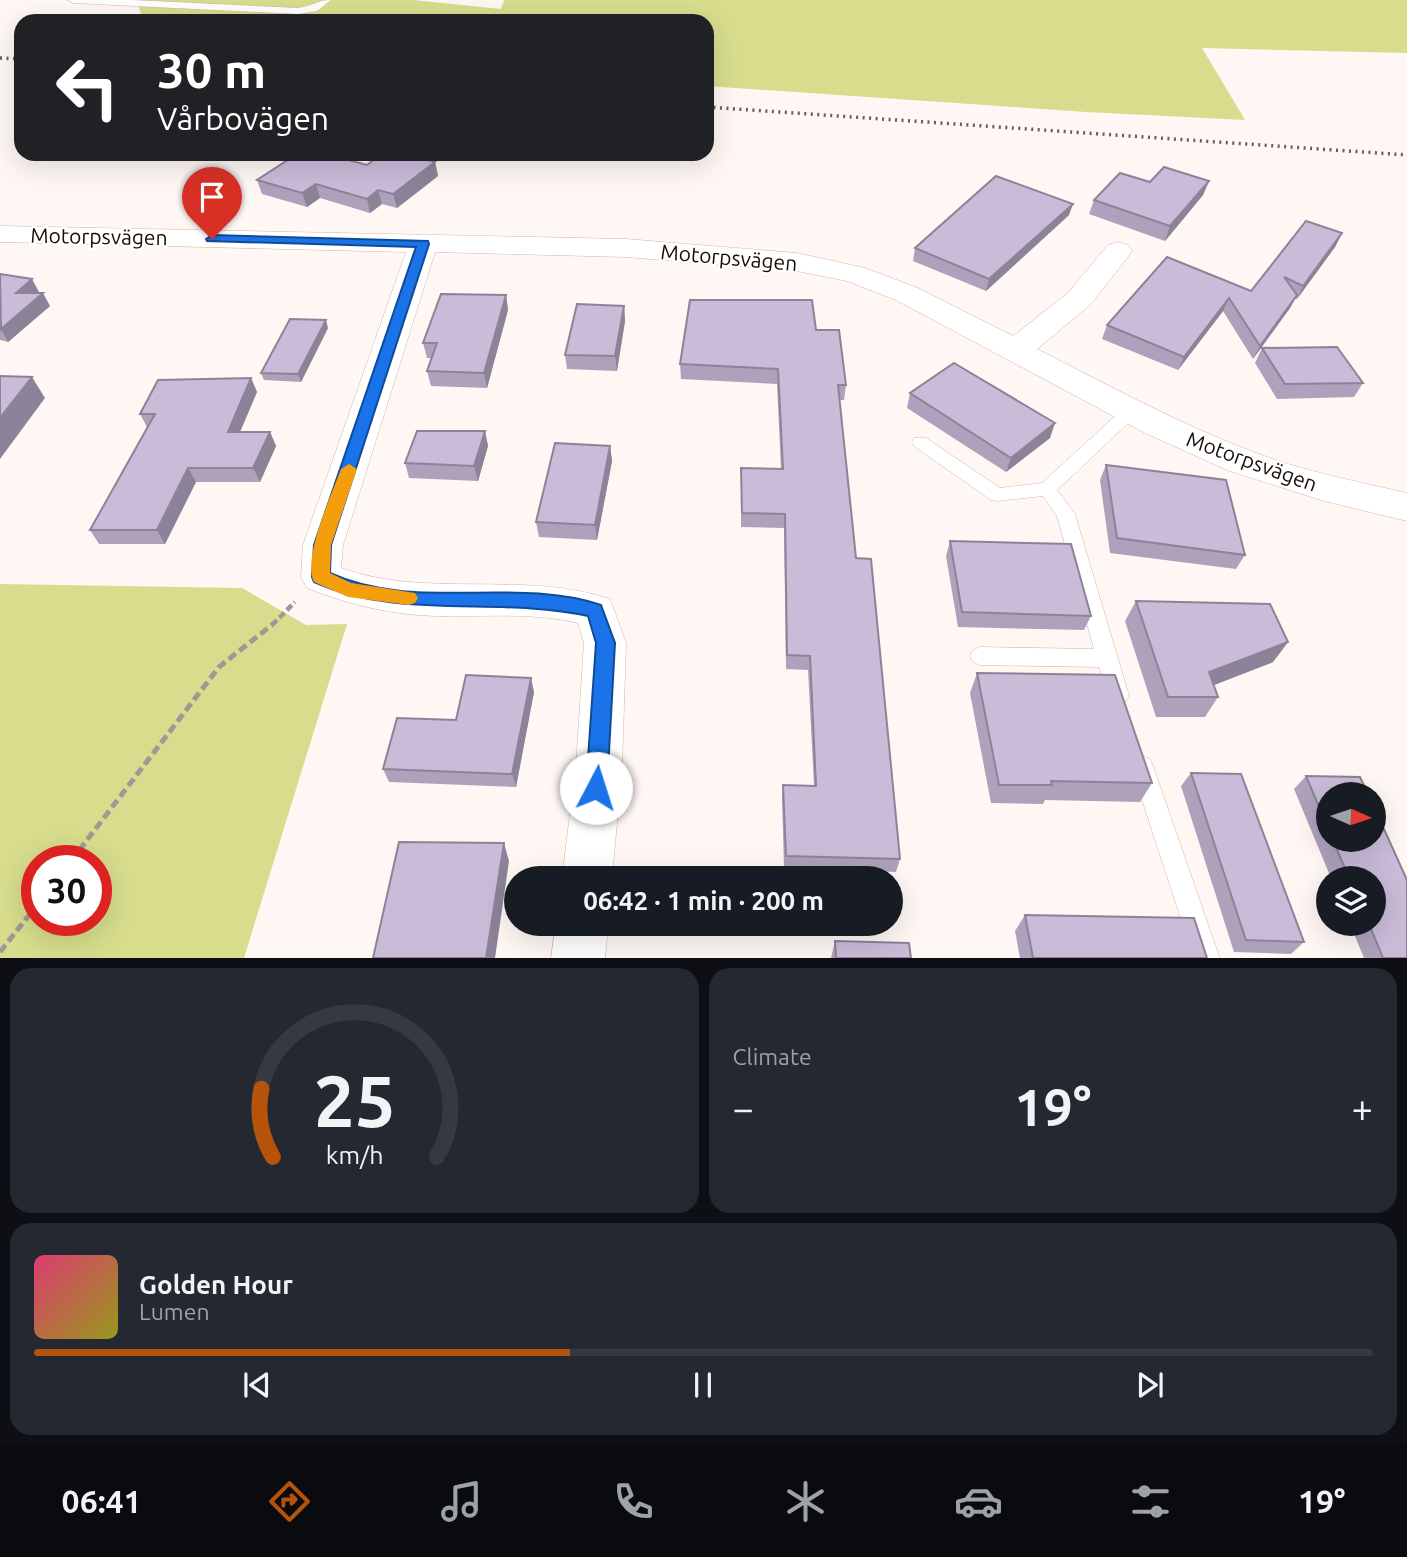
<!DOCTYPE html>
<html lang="en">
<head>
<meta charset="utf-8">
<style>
  :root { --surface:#171b24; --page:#242831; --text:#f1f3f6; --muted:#9ea1a6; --line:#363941; --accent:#b45309 }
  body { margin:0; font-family:Ubuntu,sans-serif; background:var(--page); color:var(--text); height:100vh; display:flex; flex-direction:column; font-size:26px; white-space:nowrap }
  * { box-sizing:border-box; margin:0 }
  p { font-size:23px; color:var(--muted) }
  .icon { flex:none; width:38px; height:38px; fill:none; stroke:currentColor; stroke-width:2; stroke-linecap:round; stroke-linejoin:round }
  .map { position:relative; height:958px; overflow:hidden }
  .side { display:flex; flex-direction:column; gap:10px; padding:10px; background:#0d0f14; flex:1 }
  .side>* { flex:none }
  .top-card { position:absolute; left:14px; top:14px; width:700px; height:147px; border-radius:21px; box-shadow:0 7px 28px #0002; background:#202124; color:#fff; overflow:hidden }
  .needle { width:46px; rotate:93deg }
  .controls { position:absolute; left:1316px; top:782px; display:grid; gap:14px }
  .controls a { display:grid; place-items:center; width:70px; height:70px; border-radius:50%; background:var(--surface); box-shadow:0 7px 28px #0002; font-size:35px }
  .speed { position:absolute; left:21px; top:845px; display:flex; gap:14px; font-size:35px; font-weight:700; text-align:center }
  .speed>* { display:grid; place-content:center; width:91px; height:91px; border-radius:50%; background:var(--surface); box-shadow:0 7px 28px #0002; line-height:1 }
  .speed .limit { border:10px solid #d22; background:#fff; color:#111 }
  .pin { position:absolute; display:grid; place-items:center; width:60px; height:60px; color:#fff; margin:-72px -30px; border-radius:50% 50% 50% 0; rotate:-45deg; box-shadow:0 0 7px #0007 }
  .pin .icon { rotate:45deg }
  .me { position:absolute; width:77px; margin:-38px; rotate:5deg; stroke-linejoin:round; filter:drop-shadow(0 0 5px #0008) }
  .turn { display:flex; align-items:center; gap:24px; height:147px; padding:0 28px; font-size:32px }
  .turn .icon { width:91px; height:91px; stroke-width:2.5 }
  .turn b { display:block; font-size:49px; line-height:60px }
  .big { font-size:52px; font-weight:700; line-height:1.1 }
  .side .tile { flex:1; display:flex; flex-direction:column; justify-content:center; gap:10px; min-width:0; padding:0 24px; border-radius:21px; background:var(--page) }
  .side .dial { align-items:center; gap:0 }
  .dial svg { height:182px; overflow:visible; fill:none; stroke:var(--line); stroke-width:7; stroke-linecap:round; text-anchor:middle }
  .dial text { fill:var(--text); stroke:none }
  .song { display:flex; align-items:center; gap:21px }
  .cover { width:84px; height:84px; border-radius:10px; background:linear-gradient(135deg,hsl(340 70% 55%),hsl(60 70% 35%)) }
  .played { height:7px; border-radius:4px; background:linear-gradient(90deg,var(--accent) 40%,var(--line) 40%) }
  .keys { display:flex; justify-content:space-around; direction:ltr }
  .heat { display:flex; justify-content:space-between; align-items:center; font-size:38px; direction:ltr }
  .side .tiles { flex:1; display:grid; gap:10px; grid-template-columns:1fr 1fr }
  .tile:last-child { grid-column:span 2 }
  .trip { position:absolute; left:504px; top:866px; width:399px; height:70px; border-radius:35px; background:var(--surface); box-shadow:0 7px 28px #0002; font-weight:700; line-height:70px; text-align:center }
  .menu { display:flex; height:112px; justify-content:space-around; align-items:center; background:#090b0e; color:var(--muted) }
  .menu .icon { width:49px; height:49px }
  .menu .selected { color:var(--accent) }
  .menu b { font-size:32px; color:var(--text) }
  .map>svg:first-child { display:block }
</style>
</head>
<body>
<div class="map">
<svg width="1407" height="959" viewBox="0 0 1407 959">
  <rect width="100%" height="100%" fill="#fef7f4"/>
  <g fill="#d7dd8c" fill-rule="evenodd">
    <path d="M137 0H413L501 9 504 0H1407V53L1202 48 1245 120 1086 112 707 86V21H143Z"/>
    <path d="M0 584 242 588 306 625 347 624 244 958H0ZM37 861H96V920H37Z"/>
  </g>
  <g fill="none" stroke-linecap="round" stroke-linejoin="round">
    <defs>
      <g id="service">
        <path d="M68 0H132L298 8C310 7 318 0 331 0L317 11 298 14 73 3Z"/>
        <path d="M1131 405 1139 411 1137 415 1057 490 1075 514 1129 696 1125 702 1118 705 1111 702 1099 667 980 665 973 662 970 656 973 650 980 647 1094 649 1057 516 1043 496 997 501 991 500 914 446 912 442 914 438H926L1000 488 1042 483 1125 407Z"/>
        <path d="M1142 756 1150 759 1153 766 1220 959H1194L1131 766 1134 759Z"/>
      </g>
      <g id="minor">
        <path d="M0 226 626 239 797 253 865 268 918 288 1013 336 1068 293 1108 245 1118 242 1128 245 1132 251 1128 257 1090 305 1037 349C1108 385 1177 423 1251 451 1301 471 1355 481 1407 493V521L1324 501 1227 470 1145 433 896 300 847 281 797 271 626 257 435 252 343 545 341 568C428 599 523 570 610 599L626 643 622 766 612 878H562L576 766 584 643 578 623C533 612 484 617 438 616 392 615 350 605 307 588L301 577 303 545 406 252 0 242Z"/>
        <path d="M556 924H608L605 959H551Z"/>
      </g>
    </defs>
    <use href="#service" stroke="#d4b4a2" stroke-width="1"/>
    <use href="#minor" stroke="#d4b4a2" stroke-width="1"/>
    <path stroke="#a09894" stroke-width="4.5" stroke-dasharray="7 3.5" stroke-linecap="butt" d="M272 625 295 602"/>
    <g stroke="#a09894" stroke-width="5" stroke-dasharray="9 4.5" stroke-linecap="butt">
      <path d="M71 861 219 667 273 624"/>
      <path d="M0 952 37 905"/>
    </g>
    <use href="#service" fill="#fff" fill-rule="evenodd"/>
    <use href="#minor" fill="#fff" fill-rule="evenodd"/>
    <g stroke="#665d58" stroke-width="3.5" stroke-dasharray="2 4.5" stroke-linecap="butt">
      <path d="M0 58 21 59"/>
      <path d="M707 107 1407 155"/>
    </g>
  </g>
  <g fill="#aea1bb">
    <path d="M435 162 438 176 397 208 382 204 370 213 320 198 307 207 262 194 257 180 367 165Z"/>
    <path d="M1209 181 1203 195 1165 241 1089 214 1094 200 1150 182Z"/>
    <path d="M1069 215 986 291 913 261 915 248Z"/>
    <path d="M1342 233 1335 247 1297 299H1295L1290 308 1253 359 1223 311 1178 370 1102 339 1107 325 1251 291Z"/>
    <path d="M0 274 39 292 37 293 50 306 8 342 0 340Z"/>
    <path d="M506 295 508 310 487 388 431 386 427 371 432 358H427L423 343Z"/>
    <path d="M624 306 625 321 617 371 567 369 565 355Z"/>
    <path d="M328 328 301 382 264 380 261 373Z"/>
    <path d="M816 330 846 385 844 400H839L856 558 900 859 896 872 784 868 782 798 783 785 814 786 808 670 786 669 784 528 741 527V468L781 469 777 384 681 379 680 364Z"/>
    <path d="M1262 348 1363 383 1354 397 1277 399 1255 363Z"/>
    <path d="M251 378 257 392 240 432H270L276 446 260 482H196L165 544H99L90 530 147 427 140 414Z"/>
    <path d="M910 393 1050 438 1006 472 907 408Z"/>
    <path d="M485 431 488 446 478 481 409 478 405 463Z"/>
    <path d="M610 446 612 461 597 540 539 537 536 522Z"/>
    <path d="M1106 465 1245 555 1236 569 1110 553 1100 480Z"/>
    <path d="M950 541 1091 616 1084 630 958 627 946 556Z"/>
    <path d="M1136 601 1288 642 1273 662 1214 685 1218 697 1205 717H1156L1125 621Z"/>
    <path d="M977 673 1152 783 1140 802 1045 800 1043 804 991 803 970 693Z"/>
    <path d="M534 692 516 787 389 782 383 769 456 720Z"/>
    <path d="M1191 773 1304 942 1291 954 1234 952 1181 786Z"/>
    <path d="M1306 776 1328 794V840H1374L1407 958H1364L1350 924H1374V878H1331L1294 789Z"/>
    <path d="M1025 915 1207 958H1020L1015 931Z"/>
    <path d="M835 941 911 958H831Z"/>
  </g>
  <g fill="#8d8398">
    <path d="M435 162 438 176 397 208 393 194Z"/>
    <path d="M1209 181 1203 195 1165 241 1170 226Z"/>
    <path d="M316 184 320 198 307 207 302 193Z"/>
    <path d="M378 190 382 204 370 213 367 199Z"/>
    <path d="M1073 204 1069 215 986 291 989 279Z"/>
    <path d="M1342 233 1335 247 1297 299 1303 286Z"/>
    <path d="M32 279 39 292 23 305 16 293Z"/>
    <path d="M43 293 50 306 8 342 1 329Z"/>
    <path d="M506 295 508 310 487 388 484 373Z"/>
    <path d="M1297 295 1290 308 1253 359 1260 346Z"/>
    <path d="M1229 298 1223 311 1178 370 1184 357Z"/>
    <path d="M624 306 625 321 617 371 615 356Z"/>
    <path d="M326 320 328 328 301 382 298 374Z"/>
    <path d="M32 377 45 398 0 459V418Z"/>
    <path d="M251 378 257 392 234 446 228 432Z"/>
    <path d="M1055 423 1050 438 1006 472 1011 458Z"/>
    <path d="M485 431 488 446 478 481 474 466Z"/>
    <path d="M270 432 276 446 260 482 253 468Z"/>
    <path d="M610 446 612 461 597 540 595 525Z"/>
    <path d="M188 468 196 482 165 544 157 530Z"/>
    <path d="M1288 642 1273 662 1196 692 1209 672Z"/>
    <path d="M531 678 534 692 516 787 512 774Z"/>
    <path d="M504 843 509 861 495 958H486Z"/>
  </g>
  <g fill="#cabbd9" stroke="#8d8398" stroke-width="2">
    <path d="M297 154H326L367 165 381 154H405L435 162 393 194 378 190 367 199 316 184 302 193 257 180Z"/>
    <path d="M1164 167 1209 181 1170 226 1094 200 1120 173 1150 182Z"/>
    <path d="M996 176 1073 204 989 279 915 248Z"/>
    <path d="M1306 221 1342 233 1303 286 1284 277 1297 295 1260 346 1229 298 1184 357 1107 325 1167 257 1251 291Z"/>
    <path d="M0 274 32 279 16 293H43L1 329Z"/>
    <path d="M441 294 506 295 484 373 427 371 437 343H423Z"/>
    <path d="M690 300H812L816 330H839L846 385H838L856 558 871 559 900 859 786 856 783 785 816 786 810 656 787 655 785 514 742 513 741 468 783 469 778 369 680 364Z"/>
    <path d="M577 304 624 306 615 356 565 355Z"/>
    <path d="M290 319 326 320 298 374 261 373Z"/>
    <path d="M1337 347 1363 383 1285 384 1262 348Z"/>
    <path d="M954 363 1055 423 1011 458 910 393Z"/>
    <path d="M0 376 32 377 0 418Z"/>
    <path d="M251 378 228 432H270L253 468H188L157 530H90L155 414H140L158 380Z"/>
    <path d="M417 431H485L474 466 405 463Z"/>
    <path d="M555 443 610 446 595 525 536 522Z"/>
    <path d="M1106 465 1226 480 1245 555 1117 538Z"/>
    <path d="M950 541 1071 544 1091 616 962 612Z"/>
    <path d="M1136 601 1270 604 1288 642 1209 672 1218 697H1168Z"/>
    <path d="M977 673 1115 675 1152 783 1051 781 1052 785H999Z"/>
    <path d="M466 675 531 678 512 774 383 769 397 718 456 720Z"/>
    <path d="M1191 773 1241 774 1304 942 1246 940Z"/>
    <path d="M1306 776 1360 777 1368 794H1328V828Z"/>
    <path d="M1374 807 1407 880V958H1383L1369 924H1374V878H1349L1333 840H1374Z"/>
    <path d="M399 842 504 843 486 958H373Z"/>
    <path d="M1025 915 1194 918 1207 958H1033Z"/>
    <path d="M835 941 909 943 911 958H836Z"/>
  </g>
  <path fill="#1a73e8" stroke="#114b97" stroke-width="2" d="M212 235 428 241 429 244 331 545 330 573C415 612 514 576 601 605L615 643 607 788 604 795 596 798 589 795 586 788 596 643 588 616C497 596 401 621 314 582L312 577 314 545 416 247 207 241 206 239Z"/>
  <path fill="#f59e0b" d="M349 464 357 469 331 545 330 573 351 583 415 593 418 598 415 603 409 605 348 597 314 582C302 558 332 494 341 469Z"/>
  <g text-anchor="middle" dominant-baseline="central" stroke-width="5" stroke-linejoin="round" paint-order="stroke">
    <g font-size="21" fill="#170d07" stroke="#fff">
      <text transform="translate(99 236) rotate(1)">Motorpsvägen</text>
      <text transform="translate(729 257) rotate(5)">Motorpsvägen</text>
      <text transform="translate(1252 461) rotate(20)">Motorpsvägen</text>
    </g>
  </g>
</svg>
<div class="controls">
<a><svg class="needle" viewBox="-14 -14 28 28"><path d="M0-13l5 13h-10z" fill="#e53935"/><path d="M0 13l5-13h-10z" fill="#9ea1a6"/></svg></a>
<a><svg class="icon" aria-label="layers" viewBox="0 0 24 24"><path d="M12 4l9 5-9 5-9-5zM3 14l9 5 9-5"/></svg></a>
</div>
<div class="speed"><div class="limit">30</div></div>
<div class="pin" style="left:212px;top:239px;background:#d93025"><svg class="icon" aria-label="arrive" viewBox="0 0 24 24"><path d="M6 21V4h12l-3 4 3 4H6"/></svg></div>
<svg class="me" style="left:596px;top:788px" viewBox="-20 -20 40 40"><circle r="19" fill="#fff"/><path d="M0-13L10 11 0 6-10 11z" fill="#1a73e8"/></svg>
<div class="trip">06:42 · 1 min · 200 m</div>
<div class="top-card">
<div class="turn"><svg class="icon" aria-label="left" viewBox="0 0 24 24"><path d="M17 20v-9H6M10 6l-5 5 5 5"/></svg><div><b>30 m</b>Vårbovägen</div></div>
</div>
</div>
<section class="side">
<div class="tiles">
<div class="tile dial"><svg viewBox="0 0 100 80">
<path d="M14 69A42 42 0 1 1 86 69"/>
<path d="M14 69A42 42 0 0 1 9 39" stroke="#b45309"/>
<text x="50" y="56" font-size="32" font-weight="700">25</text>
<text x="50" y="72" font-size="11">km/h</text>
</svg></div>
<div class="tile"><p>Climate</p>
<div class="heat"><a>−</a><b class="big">19°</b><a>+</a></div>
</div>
<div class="tile">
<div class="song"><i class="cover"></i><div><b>Golden Hour</b><p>Lumen</p></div></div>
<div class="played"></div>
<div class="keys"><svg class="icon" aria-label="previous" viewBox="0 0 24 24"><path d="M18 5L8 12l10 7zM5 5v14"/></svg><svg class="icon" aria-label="pause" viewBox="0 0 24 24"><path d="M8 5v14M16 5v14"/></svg><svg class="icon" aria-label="next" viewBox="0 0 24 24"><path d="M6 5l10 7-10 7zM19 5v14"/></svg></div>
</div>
</div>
</section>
<nav class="menu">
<b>06:41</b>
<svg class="icon selected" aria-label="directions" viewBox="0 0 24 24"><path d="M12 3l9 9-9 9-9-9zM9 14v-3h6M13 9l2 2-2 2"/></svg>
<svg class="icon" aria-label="music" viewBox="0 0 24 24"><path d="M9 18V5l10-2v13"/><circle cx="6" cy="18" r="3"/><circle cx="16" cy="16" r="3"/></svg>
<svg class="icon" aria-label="phone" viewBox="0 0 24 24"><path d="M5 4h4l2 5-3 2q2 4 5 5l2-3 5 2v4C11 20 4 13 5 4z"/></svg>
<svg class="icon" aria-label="climate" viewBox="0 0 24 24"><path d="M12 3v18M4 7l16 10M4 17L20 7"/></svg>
<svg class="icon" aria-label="car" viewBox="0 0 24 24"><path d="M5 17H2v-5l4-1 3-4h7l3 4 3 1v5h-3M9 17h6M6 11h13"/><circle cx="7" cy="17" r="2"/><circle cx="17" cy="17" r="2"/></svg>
<svg class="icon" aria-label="filters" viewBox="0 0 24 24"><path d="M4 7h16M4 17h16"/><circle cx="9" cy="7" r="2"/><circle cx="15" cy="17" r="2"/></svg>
<b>19°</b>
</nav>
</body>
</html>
